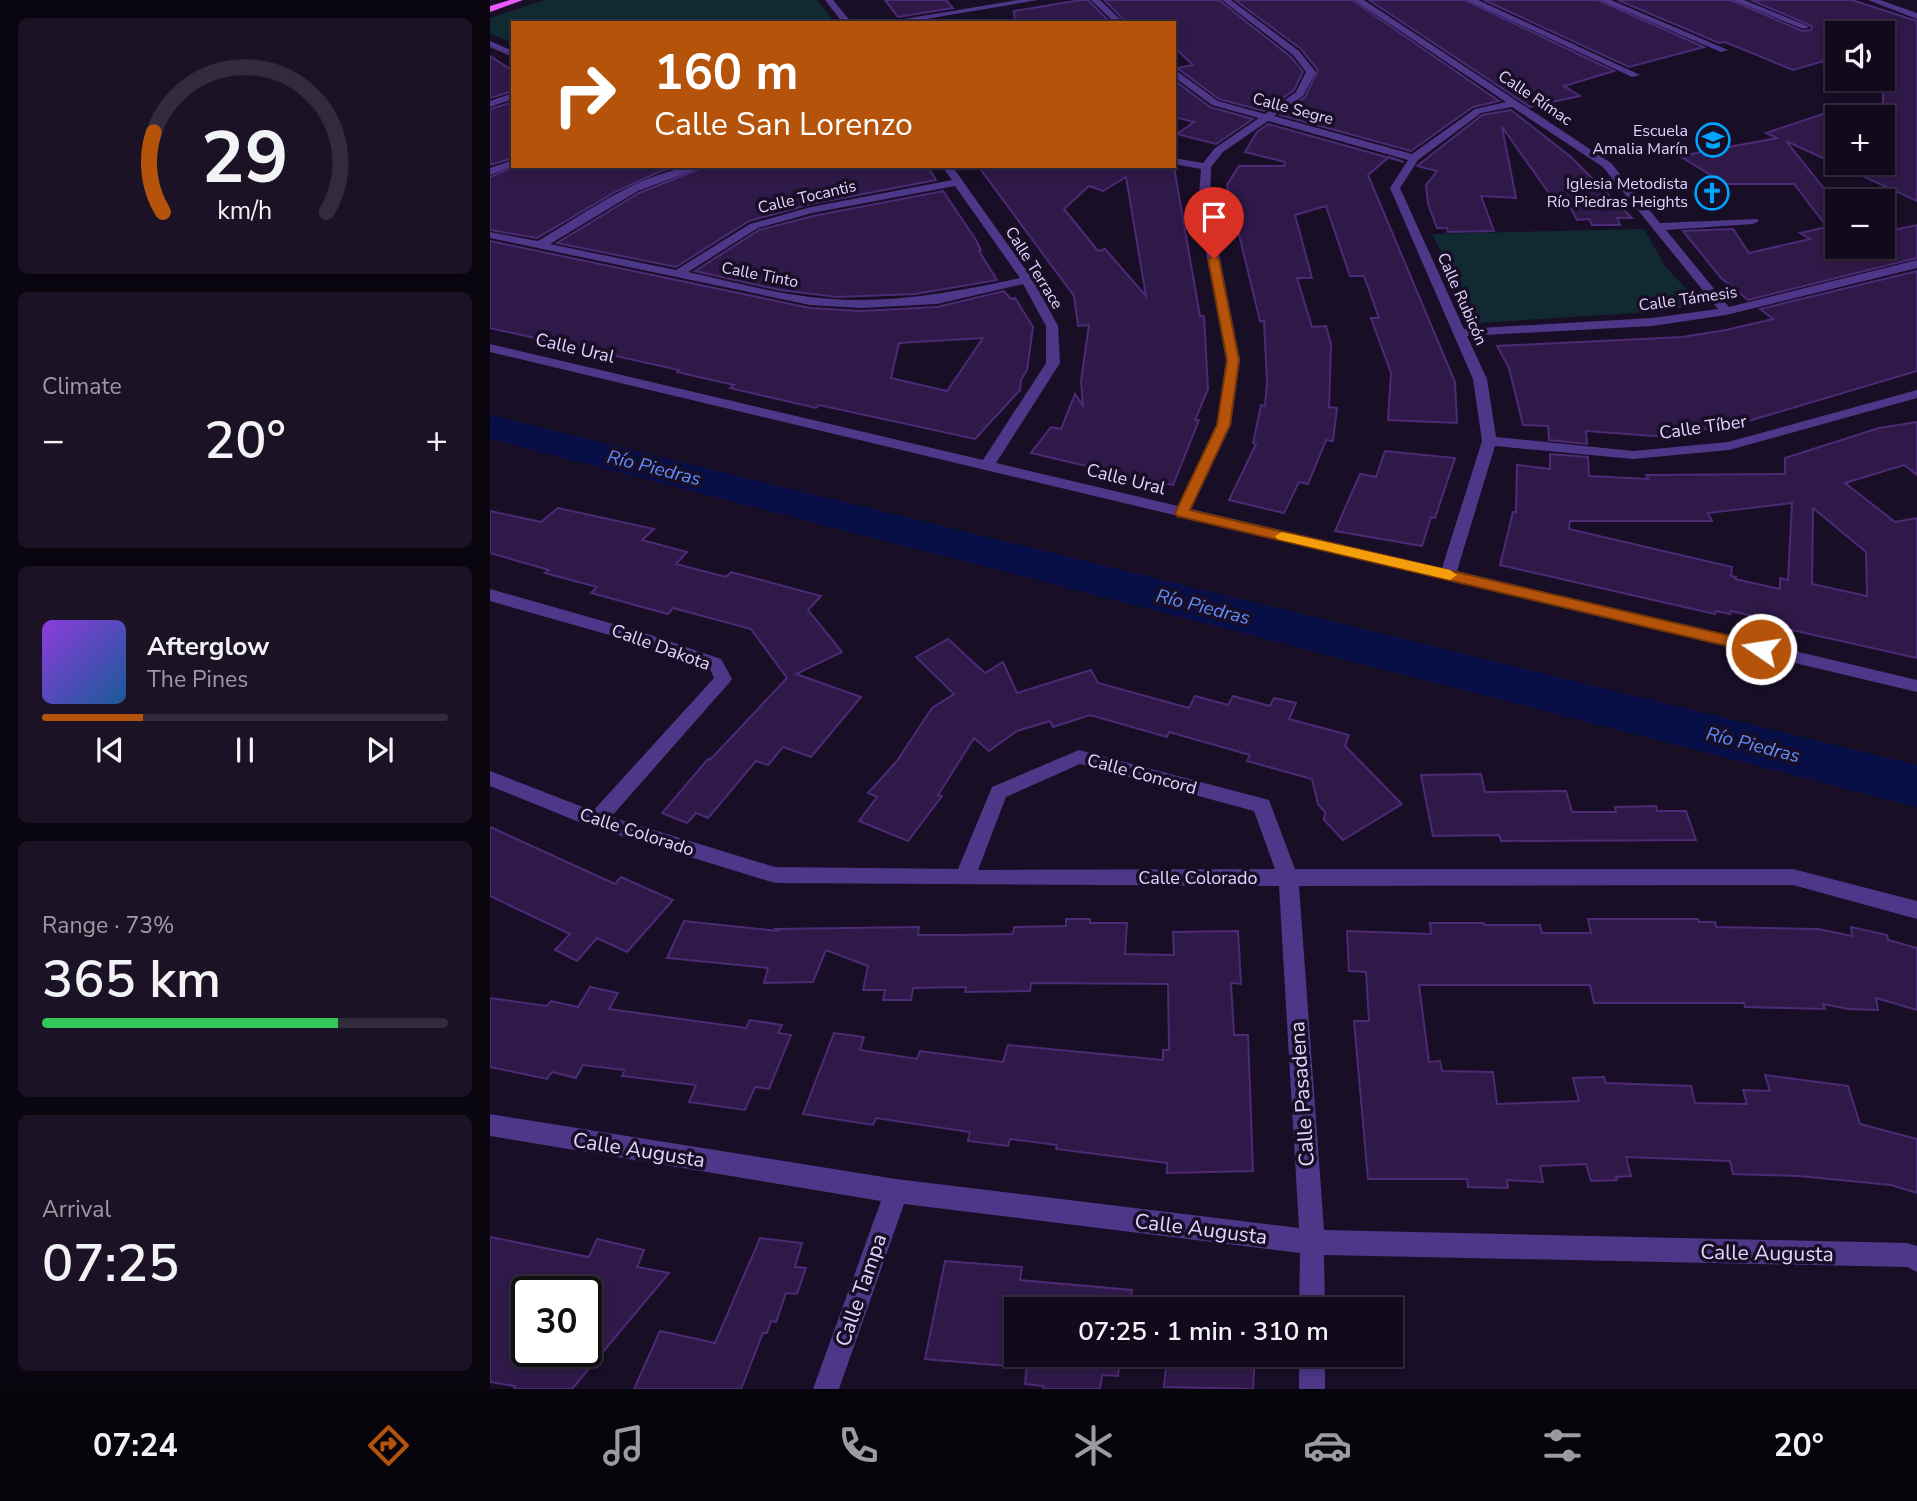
<!DOCTYPE html>
<html lang="en">
<head>
<meta charset="utf-8">
<style>
  :root { --surface:#120a1c; --page:#1b1325; --text:#f1f3f6; --muted:#9c9aa3; --line:#312b3b; --accent:#b45309 }
  body { margin:0; font-family:"Nunito Sans",sans-serif; background:var(--page); color:var(--text); height:100vh; display:flex; flex-direction:column; font-size:26px; white-space:nowrap }
  * { box-sizing:border-box; margin:0 }
  p { font-size:23px; color:var(--muted) }
  .icon { flex:none; width:38px; height:38px; fill:none; stroke:currentColor; stroke-width:2; stroke-linecap:round; stroke-linejoin:round }
  .map { position:relative; flex:1; overflow:hidden }
  .side { display:flex; flex-direction:column; gap:18px; padding:18px; background:#0a060f; width:490px }
  .side>* { flex:none }
  .banner { position:absolute; left:21px; top:21px; width:665px; height:147px; border-radius:0px; box-shadow:0 4px 10px #0003,0 0 0 2px var(--line); background:#b45309; color:#fff; overflow:hidden }
  .controls { position:absolute; left:1335px; top:21px; display:grid; gap:14px }
  .controls a { display:grid; place-items:center; width:70px; height:70px; border-radius:0px; background:var(--surface); box-shadow:0 4px 10px #0003,0 0 0 2px var(--line); font-size:35px }
  .speed { position:absolute; left:21px; top:1276px; display:flex; gap:14px; font-size:35px; font-weight:700; text-align:center }
  .speed>* { display:grid; place-content:center; width:91px; height:91px; border-radius:50%; background:var(--surface); box-shadow:0 4px 10px #0003,0 0 0 2px var(--line); line-height:1 }
  .speed .limit { border:4px solid #111; border-radius:10px; background:#fff; color:#111 }
  .pin { position:absolute; display:grid; place-items:center; width:60px; height:60px; color:#fff; margin:-72px -30px; border-radius:50% 50% 50% 0; rotate:-45deg; box-shadow:0 0 7px #0007 }
  .pin .icon { rotate:45deg }
  .me { position:absolute; width:77px; margin:-38px; rotate:283deg; stroke-linejoin:round; filter:drop-shadow(0 0 5px #0008) }
  .turn { display:flex; align-items:center; gap:24px; height:147px; padding:0 28px; font-size:32px }
  .turn .icon { width:91px; height:91px; stroke-width:2.5 }
  .turn b { display:block; font-size:49px; line-height:60px }
  .big { font-size:52px; font-weight:600; line-height:1.1 }
  .side .widget { flex:1; display:flex; flex-direction:column; justify-content:center; gap:10px; min-width:0; padding:0 24px; border-radius:10px; background:var(--page) }
  .side .dial { align-items:center; gap:0 }
  .dial svg { height:182px; overflow:visible; fill:none; stroke:var(--line); stroke-width:7; stroke-linecap:round; text-anchor:middle }
  .dial text { fill:var(--text); stroke:none }
  .song { display:flex; align-items:center; gap:21px }
  .cover { width:84px; height:84px; border-radius:10px; background:linear-gradient(135deg,hsl(270 70% 55%),hsl(210 70% 35%)) }
  .played { height:7px; border-radius:4px; background:linear-gradient(90deg,var(--accent) 25%,var(--line) 25%) }
  .keys { display:flex; justify-content:space-around; direction:ltr }
  .heat { display:flex; justify-content:space-between; align-items:center; font-size:38px; direction:ltr }
  .charge { height:10px; border-radius:5px; background:linear-gradient(90deg,#34c759 73%,var(--line) 0) }
  .trip { position:absolute; left:514px; top:1297px; width:399px; height:70px; border-radius:0px; background:var(--surface); box-shadow:0 4px 10px #0003,0 0 0 2px var(--line); font-weight:600; line-height:70px; text-align:center }
  .tab-bar { display:flex; height:112px; justify-content:space-around; align-items:center; background:#07040b; color:var(--muted) }
  .tab-bar .icon { width:49px; height:49px }
  .tab-bar .current { color:var(--accent) }
  .tab-bar b { font-size:32px; color:var(--text) }
  main { display:flex; flex:1; min-height:0 }
  .map>svg:first-child { display:block }
</style>
</head>
<body>
<main>
<section class="side">
<div class="widget dial"><svg viewBox="0 0 100 80">
<path d="M14 69A42 42 0 1 1 86 69"/>
<path d="M14 69A42 42 0 0 1 10 34" stroke="#b45309"/>
<text x="50" y="56" font-size="32" font-weight="700">29</text>
<text x="50" y="72" font-size="11">km/h</text>
</svg></div>
<div class="widget"><p>Climate</p>
<div class="heat"><a>−</a><b class="big">20°</b><a>+</a></div>
</div>
<div class="widget">
<div class="song"><i class="cover"></i><div><b>Afterglow</b><p>The Pines</p></div></div>
<div class="played"></div>
<div class="keys"><svg class="icon" aria-label="previous" viewBox="0 0 24 24"><path d="M18 5L8 12l10 7zM5 5v14"/></svg><svg class="icon" aria-label="pause" viewBox="0 0 24 24"><path d="M8 5v14M16 5v14"/></svg><svg class="icon" aria-label="next" viewBox="0 0 24 24"><path d="M6 5l10 7-10 7zM19 5v14"/></svg></div>
</div>
<div class="widget"><p>Range · 73%</p><b class="big">365 km</b><div class="charge"></div></div>
<div class="widget"><p>Arrival</p><b class="big">07:25</b></div>
</section>
<div class="map">
<svg width="1427" height="1389" viewBox="0 0 1427 1389">
  <rect width="100%" height="100%" fill="#180e26"/>
  <g fill="#112a31">
    <path d="M55 0H327L345 23H23V42L0 34V18Z"/>
    <path d="M1154 229 1175 266 1211 305 1160 312 987 323 942 234Z"/>
  </g>
  <g fill="none" stroke-linecap="round" stroke-linejoin="round">
    <path fill="#080e46" fill-rule="evenodd" d="M0 415 1427 765V807L0 439Z"/>
  </g>
  <g fill="#2f1948" stroke="#4c2a75" stroke-width="2" fill-rule="evenodd">
    <path d="M395 0H456L463 8 408 17Z"/>
    <path d="M591 0H598L621 23H525L524 11Z"/>
    <path d="M614 0H729L801 57 813 72 804 90 774 111 729 99 687 68 703 65 684 47V23H637Z"/>
    <path d="M745 0H862L1009 101 983 107 921 151 790 115 815 97 828 70 811 49Z"/>
    <path d="M879 0H975L1124 71 1074 86 1090 96 1040 107Z"/>
    <path d="M994 0H1108L1214 47 1139 67Z"/>
    <path d="M1128 0H1241L1312 31 1321 30 1322 26 1261 0H1362L1427 21V201L1296 141 1348 206V247H1393V232L1427 225V258L1258 300 1231 278 1193 231 1243 229 1259 253 1320 239 1310 233 1337 227 1304 184H1235L1190 156 1287 138 1276 133 1348 109V163H1393V33H1348V57L1303 70 1235 42 1229 43Z"/>
    <path d="M0 56 23 71V91L0 98Z"/>
    <path d="M684 80 720 107 763 119 726 144 687 134 704 122 684 117Z"/>
    <path d="M23 102V158L0 165V109Z"/>
    <path d="M1021 110 1081 157 1142 218H1127L1130 225H1102L1099 219 1087 220 1079 205H1072L1065 196H1061L1012 127 1026 198 991 196 1004 231 958 232 957 228H947L938 204 936 185 947 171 927 166 992 115Z"/>
    <path d="M778 124 914 162 899 157 878 175 965 382 967 423 898 420 901 373 881 318H889L874 276H860L836 206 805 215 822 278H807L822 327 836 326 841 344 839 407 847 408 843 441 836 440 818 484 809 482 794 513 739 500 766 444 763 443 771 405 775 406 777 383 774 321H770L737 185 749 166H794L795 162 755 152 767 132Z"/>
    <path d="M26 166H190L171 171 127 191 47 238 0 230V177Z"/>
    <path d="M217 166H437L446 180 321 204 259 221 186 267 67 243 149 193Z"/>
    <path d="M488 166 684 167 710 316H714L718 389 705 420H709L683 485 627 476 608 472 609 469 541 453 561 427 571 429 585 394 593 406 591 381 599 325 588 326 584 296ZM636 177 656 296 615 249 608 251 574 209 599 186 613 191Z"/>
    <path d="M453 191 486 240 491 250 489 251 507 280 425 294 347 297 290 290 205 271 269 230 323 216Z"/>
    <path d="M0 241 320 308 371 311 447 307 514 291 521 299 525 298 543 327 537 370 531 380 530 390 485 439 329 405 326 408 240 388 244 385 187 372 189 370 0 328ZM493 338 457 391 401 378 409 343Z"/>
    <path d="M1427 271V371L1255 422 1224 428 1165 436 1096 431 1097 444 1059 440 1058 426 1033 425 1019 368 1007 346 1192 337 1236 330 1283 319 1270 309Z"/>
    <path d="M1427 422V475L1414 465 1355 483 1405 522 1427 518V658L1297 629V624L1241 611 1240 614 1226 611 1225 614 1010 565 1023 512H1026L1027 465 1060 469V454L1098 457 1099 476 1158 479 1156 475 1295 474V458L1389 428ZM1302 503 1298 580 1290 578V589L1245 579 1246 577 1241 576 1242 567 1079 529 1080 521H1222L1218 513ZM1323 508 1376 552 1377 596 1322 584Z"/>
    <path d="M895 451 965 458 945 518 941 517 932 546 845 531 870 474 886 477Z"/>
    <path d="M68 508 164 529 152 540 197 552 186 564 236 577 241 572 331 596 318 610 352 652 306 674 371 697 321 757 293 747 278 765 266 761 218 818 206 813 197 823 172 813 218 759 220 760 297 678 261 629 183 608 178 614 101 593 107 587 55 573 59 570 0 553V511L51 522Z"/>
    <path d="M458 639 495 673 513 662 527 693 601 670 608 683 699 708 705 696 738 705 743 696 780 706 784 698 806 703 799 719 859 735 855 746 912 804 853 840 834 820 835 812 828 804 822 779 757 761 760 755 679 732 677 737 600 715 563 727 560 721 527 731 499 751 484 738 448 795 452 796 418 841 369 821 387 797 378 793 407 761 442 708 464 694 426 657Z"/>
    <path d="M991 774 995 792 1076 791 1082 812H1126L1125 807 1166 806 1167 811H1196L1206 840 1011 841 1009 835 943 836 931 775Z"/>
    <path d="M0 827 125 884 131 877 183 900 137 952 107 938 87 961 65 950 80 934 0 896Z"/>
    <path d="M576 919H600V923H637L635 954 684 955 683 932 748 931 751 984 741 983 744 1035H758L763 1171 677 1173V1163L566 1149 567 1145 520 1139 518 1146 478 1141 480 1132 386 1118 383 1125 313 1114 344 1033 374 1037 370 1050 427 1059 430 1051 513 1062 518 1045 673 1060V1050H679L678 984 541 983 540 991 475 992 476 987 423 988 421 1000H393L395 990H373L378 966 336 950 323 982 274 983 278 968 177 958 194 921 289 931 286 929 429 927 428 935H468L523 934 524 927 576 926Z"/>
    <path d="M1098 919H1208L1209 922H1225L1226 927 1328 929 1362 936 1361 927 1397 935 1398 940 1427 948V1010L1386 998 1388 1010 1359 1009 1333 1004 1335 1009 1255 1007 1254 1003H1104L1100 985H929L939 1062 950 1061 952 1071 1003 1072 1007 1104 1089 1101 1083 1078 1114 1077 1116 1083 1201 1086 1205 1103 1257 1104 1253 1090 1280 1091 1275 1075 1358 1086 1370 1124 1427 1139V1193L1401 1185 1309 1176 1243 1174 1240 1161 1136 1157 1141 1176 1126 1177 1127 1180 1101 1181 1096 1164 1050 1166 1053 1182 1017 1180 1018 1188 978 1187 977 1179H878L864 1021H879L876 972 859 971 857 931 941 934 940 923H994L995 925H1050L1052 933H1101Z"/>
    <path d="M100 987 128 993 119 1009 256 1028 260 1020 292 1025 288 1033 301 1035 279 1089 265 1087 255 1110 199 1102 206 1085 132 1076 135 1070 93 1065 86 1078 62 1072 57 1079 0 1067V998L57 1006 61 1001 88 1007Z"/>
    <path d="M0 1237 99 1257 107 1239 154 1250 147 1267 179 1273 82 1389H24L25 1386 0 1382ZM37 1292H96V1351H37Z"/>
    <path d="M270 1238 312 1243 305 1267 316 1268 307 1294 296 1293 286 1322 281 1321 277 1333H273L251 1389H144L170 1331 225 1343Z"/>
    <path d="M455 1261 532 1267 530 1280 642 1290 639 1309H527V1367L435 1359Z"/>
    <path d="M538 1354H630L628 1376 612 1375 610 1389H553L554 1386 535 1384Z"/>
    <path d="M677 1354H765L763 1389 674 1387Z"/>
  </g>
  <g fill="none" stroke-linecap="round" stroke-linejoin="round">
    <g fill="#4e3788" fill-rule="evenodd">
      <path d="M335 0H343L362 23H353Z"/>
      <path d="M528 0H548L412 23H390Z"/>
      <path d="M601 0H610L634 23H625Z"/>
      <path d="M732 0H741L809 51 826 72 813 96 784 116 922 154 985 109 1016 102 864 0H874L1121 163 1170 223 1267 219 1269 221 1263 224 1176 230 1239 307 1427 260V268L1236 315 1162 326 977 336 997 379 1006 437 1143 451 1238 442 1427 390V398L1239 450 1143 459 1005 446 967 571 1427 680V692L0 352V344L493 460 556 363V326L533 284 447 304 371 308 320 305 0 238V232L48 241C96 213 158 166 215 166L148 191 60 244 186 270 260 224 321 207 462 180 452 166H462L543 280 568 326 570 363 506 463 688 506 727 425 736 360 708 208 711 169 684 164V158L713 163 725 148 769 118 722 105 684 77V69L728 101 775 114 806 92 816 72 803 55ZM1022 107 1113 167 1228 309 1162 318 974 329 910 188 928 160 991 113ZM778 121 918 160 900 188 983 379 992 441 952 568 701 509 741 425 750 360 720 208 721 167 733 152ZM465 186 530 278C460 293 392 306 320 297 280 292 239 281 198 272L268 228 322 213Z"/>
      <path d="M977 0H988L1150 75 1142 77Z"/>
      <path d="M1110 0H1121L1238 50 1231 52Z"/>
      <path d="M1243 0H1254L1320 27 1313 29Z"/>
      <path d="M1378 0H1390L1427 13V19Z"/>
      <path d="M0 41 23 51V57L0 47Z"/>
      <path d="M23 93V99L0 107V101Z"/>
      <path d="M23 160 24 166 0 175V168Z"/>
      <path d="M0 589 155 633 231 659 242 679 239 683 121 817 285 867 468 869 502 787 589 750 779 800 805 869H1303L1427 901V919L1303 885 809 886 834 1230 1417 1243 1427 1246V1272L1417 1267 834 1255 835 1309H809L810 1253 414 1204 349 1389H323L391 1201 0 1136V1114L406 1179 809 1228 789 886 285 883 99 826 0 786V771L103 811 224 678 219 667 144 642 0 601ZM590 764 764 811 785 869 488 870 516 797Z"/>
      <rect x="809" y="1354" width="26" height="35"/>
    </g>
    <path fill="#eb5aff" fill-rule="evenodd" d="M20 0H33L0 12V6Z"/>
  </g>
  <path fill="#b45309" stroke="#753606" stroke-width="2" d="M724 256 729 259 749 360 740 425 700 510 1271 643 1276 645 1278 649 1276 653 1271 654 687 516 685 513 727 425 737 360 718 259Z"/>
  <path fill="#f59e0b" d="M792 532 960 570 967 575 960 580 787 539 785 536Z"/>
  <defs>
    <symbol id="school-ring" viewBox="-11 -11 22 22"><circle r="9.5" fill="#180e26" stroke="#00a4fe" stroke-width="1.5"/><path d="M0-5L7-2L0 1L-7-2ZM-4 1L0 2.5L4 1V4Q0 6-4 4Z" fill="#00a4fe"/></symbol>
    <symbol id="church-ring" viewBox="-11 -11 22 22"><circle r="9.5" fill="#180e26" stroke="#00a4fe" stroke-width="1.5"/><path d="M-1.2-6h2.4v3.5h3.3v2.4h-3.3V6h-2.4V-.1h-3.3v-2.4h3.3Z" fill="#00a4fe"/></symbol>
  </defs>
  <g fill-rule="evenodd">
    <use href="#school-ring" x="1204" y="121" width="38" height="38"/>
    <use href="#church-ring" x="1203" y="174" width="38" height="38"/>
  </g>
  <g text-anchor="middle" dominant-baseline="central" stroke-width="7" stroke-linejoin="round" paint-order="stroke">
    <g font-size="16" fill="#e3d3ff" stroke="#180e26">
      <text transform="translate(1045 98) rotate(34)">Calle Rímac</text>
      <text transform="translate(803 109) rotate(15)">Calle Segre</text>
      <text transform="translate(317 197) rotate(-13)">Calle Tocantis</text>
      <text transform="translate(544 268) rotate(58)">Calle Terrace</text>
      <text transform="translate(270 275) rotate(11)">Calle Tinto</text>
      <text transform="translate(972 299) rotate(66)">Calle Rubicón</text>
      <text transform="translate(1198 299) rotate(-8)">Calle Támesis</text>
    </g>
    <g font-size="16" fill="#e3d3ff" stroke="#180e26" text-anchor="end">
      <text x="1198" y="131">Escuela<tspan x="1198" dy="18">Amalia Marín</tspan></text>
      <text x="1198" y="184">Iglesia Metodista<tspan x="1198" dy="18">Río Piedras Heights</tspan></text>
    </g>
    <g font-size="18" fill="#e3d3ff" stroke="#180e26">
      <text transform="translate(85 348) rotate(13)">Calle Ural</text>
      <text transform="translate(1213 427) rotate(-8)">Calle Tíber</text>
      <text transform="translate(636 479) rotate(14)">Calle Ural</text>
      <text transform="translate(171 647) rotate(20)">Calle Dakota</text>
      <text transform="translate(652 774) rotate(15)">Calle Concord</text>
      <text transform="translate(147 832) rotate(18)">Calle Colorado</text>
      <text x="708" y="878">Calle Colorado</text>
    </g>
    <g font-size="19" font-style="italic" fill="#618eff" stroke="#180e26">
      <text transform="translate(164 468) rotate(14)">Río Piedras</text>
      <text transform="translate(713 607) rotate(14)">Río Piedras</text>
      <text transform="translate(1263 745) rotate(14)">Río Piedras</text>
    </g>
    <g font-size="21" fill="#e3d3ff" stroke="#180e26">
      <text transform="translate(812 1094) rotate(-94)">Calle Pasadena</text>
      <text transform="translate(149 1150) rotate(9)">Calle Augusta</text>
      <text transform="translate(711 1229) rotate(7)">Calle Augusta</text>
      <text transform="translate(1277 1253) rotate(1)">Calle Augusta</text>
      <text transform="translate(371 1290) rotate(-71)">Calle Tampa</text>
    </g>
  </g>
</svg>
<div class="controls">
<a><svg class="icon" aria-label="sound" viewBox="0 0 24 24"><path d="M4 9h4l5-4v14l-5-4H4zM17 9q2 3 0 6"/></svg></a>
<a>+</a>
<a>−</a>
</div>
<div class="speed"><div class="limit">30</div></div>
<div class="pin" style="left:724px;top:259px;background:#d93025"><svg class="icon" aria-label="arrive" viewBox="0 0 24 24"><path d="M6 21V4h12l-3 4 3 4H6"/></svg></div>
<svg class="me" style="left:1271px;top:649px" viewBox="-20 -20 40 40"><circle r="17" fill="#b45309" stroke="#fff" stroke-width="3"/><path d="M0-11L8 9 0 5-8 9z" fill="#fff"/></svg>
<div class="trip">07:25 · 1 min · 310 m</div>
<div class="banner">
<div class="turn"><svg class="icon" aria-label="right" viewBox="0 0 24 24"><path d="M7 20v-9h11M14 6l5 5-5 5"/></svg><div><b>160 m</b>Calle San Lorenzo</div></div>
</div>
</div>
</main>
<nav class="tab-bar">
<b>07:24</b>
<svg class="icon current" aria-label="directions" viewBox="0 0 24 24"><path d="M12 3l9 9-9 9-9-9zM9 14v-3h6M13 9l2 2-2 2"/></svg>
<svg class="icon" aria-label="music" viewBox="0 0 24 24"><path d="M9 18V5l10-2v13"/><circle cx="6" cy="18" r="3"/><circle cx="16" cy="16" r="3"/></svg>
<svg class="icon" aria-label="phone" viewBox="0 0 24 24"><path d="M5 4h4l2 5-3 2q2 4 5 5l2-3 5 2v4C11 20 4 13 5 4z"/></svg>
<svg class="icon" aria-label="climate" viewBox="0 0 24 24"><path d="M12 3v18M4 7l16 10M4 17L20 7"/></svg>
<svg class="icon" aria-label="car" viewBox="0 0 24 24"><path d="M5 17H2v-5l4-1 3-4h7l3 4 3 1v5h-3M9 17h6M6 11h13"/><circle cx="7" cy="17" r="2"/><circle cx="17" cy="17" r="2"/></svg>
<svg class="icon" aria-label="filters" viewBox="0 0 24 24"><path d="M4 7h16M4 17h16"/><circle cx="9" cy="7" r="2"/><circle cx="15" cy="17" r="2"/></svg>
<b>20°</b>
</nav>
</body>
</html>
